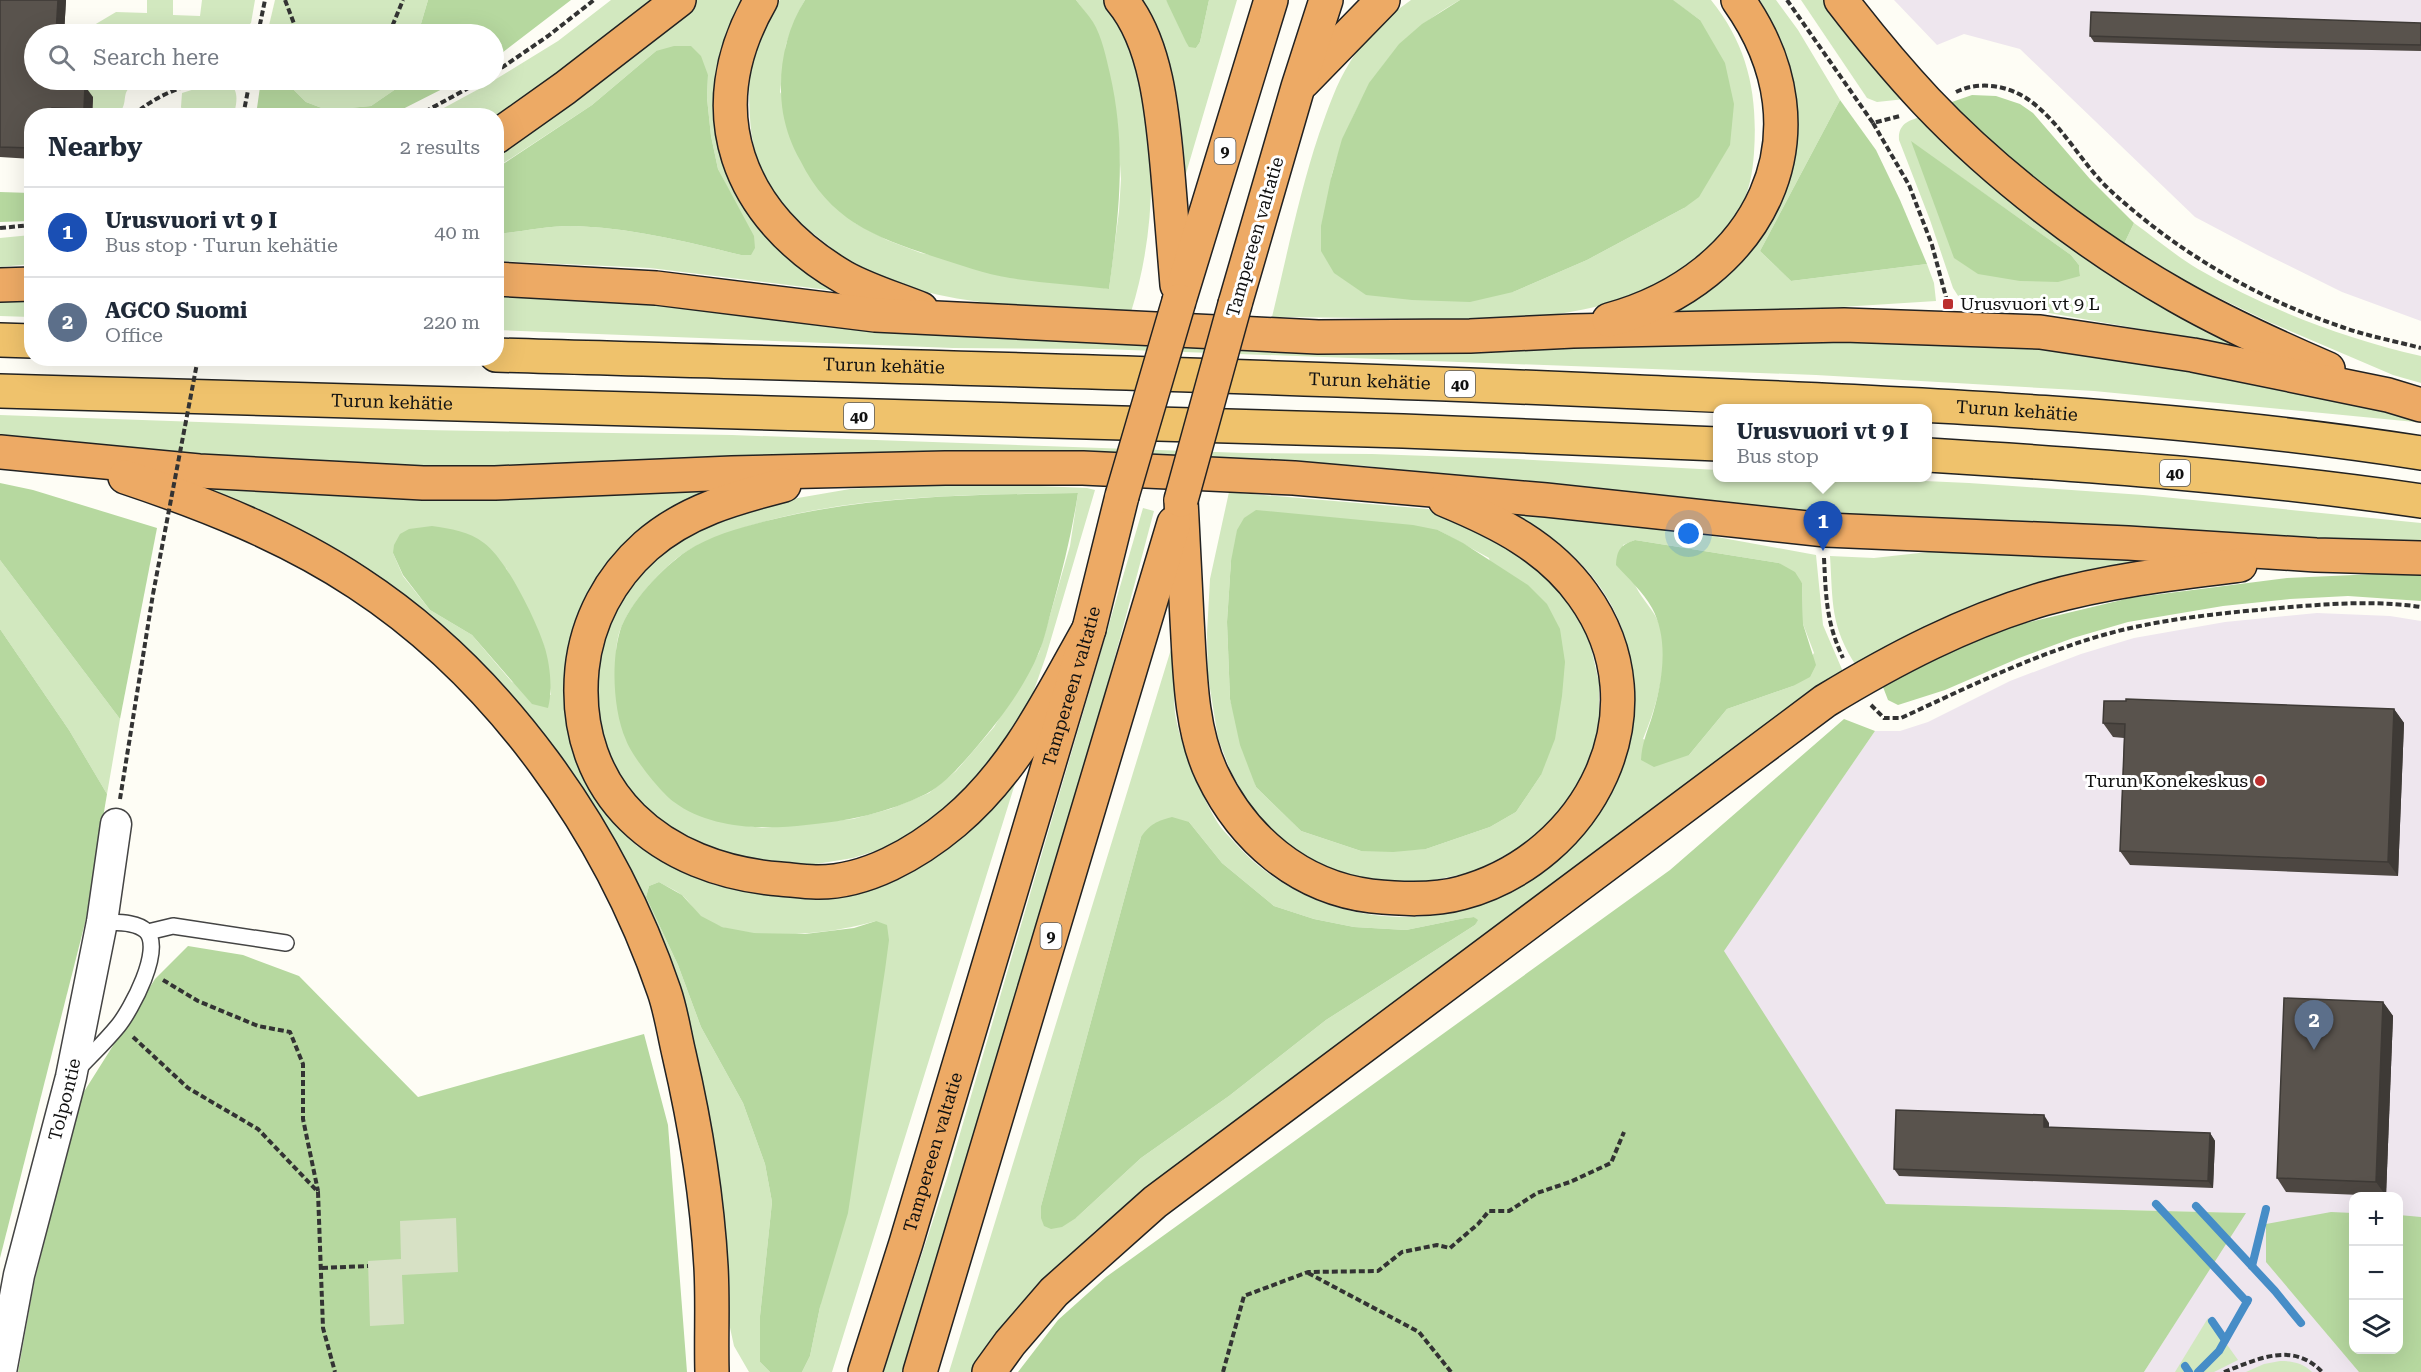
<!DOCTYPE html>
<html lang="en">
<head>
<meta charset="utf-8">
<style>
	:root { --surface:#fff; --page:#f6f6f7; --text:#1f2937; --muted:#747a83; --line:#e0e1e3; --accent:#bb2f2e }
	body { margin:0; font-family:"Roboto Serif",serif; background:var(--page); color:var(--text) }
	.controls { position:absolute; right:18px; bottom:18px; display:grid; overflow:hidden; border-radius:12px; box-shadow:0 6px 24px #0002 }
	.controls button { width:54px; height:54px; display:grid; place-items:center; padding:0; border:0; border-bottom:2px solid var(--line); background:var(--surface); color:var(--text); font:30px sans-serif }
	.you { position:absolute; left:1689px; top:534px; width:21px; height:21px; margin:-15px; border:4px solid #fff; border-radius:50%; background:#1a73e8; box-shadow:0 0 0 9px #1a73e833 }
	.badge { display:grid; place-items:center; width:39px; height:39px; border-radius:50%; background:var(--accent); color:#fff; font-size:20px; font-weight:700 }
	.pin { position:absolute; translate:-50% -50px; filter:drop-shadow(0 2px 3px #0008) }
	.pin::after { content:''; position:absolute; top:32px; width:21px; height:18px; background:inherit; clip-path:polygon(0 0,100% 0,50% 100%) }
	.popup { position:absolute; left:1713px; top:404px; width:219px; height:78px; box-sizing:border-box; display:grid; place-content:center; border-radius:12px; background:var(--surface); filter:drop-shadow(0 2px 4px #0005); font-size:20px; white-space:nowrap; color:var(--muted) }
	.popup b { font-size:22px; color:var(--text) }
	.popup::after { content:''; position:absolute; left:50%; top:100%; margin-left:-12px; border:12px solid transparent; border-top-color:var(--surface) }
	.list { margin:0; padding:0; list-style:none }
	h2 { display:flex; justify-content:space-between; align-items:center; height:78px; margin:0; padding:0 24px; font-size:26px }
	h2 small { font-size:20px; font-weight:400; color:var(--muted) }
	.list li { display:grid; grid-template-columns:39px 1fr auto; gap:18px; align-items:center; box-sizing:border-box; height:90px; padding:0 24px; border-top:2px solid var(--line) }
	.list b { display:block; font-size:22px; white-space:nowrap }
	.list p { margin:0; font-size:20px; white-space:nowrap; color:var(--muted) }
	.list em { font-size:20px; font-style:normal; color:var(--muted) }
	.icon { flex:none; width:33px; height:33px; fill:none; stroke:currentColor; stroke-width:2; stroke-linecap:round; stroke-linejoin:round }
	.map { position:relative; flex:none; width:2421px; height:1372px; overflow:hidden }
	.search { position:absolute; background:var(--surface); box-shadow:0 6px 24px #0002; left:24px; top:24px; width:480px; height:66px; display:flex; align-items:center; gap:15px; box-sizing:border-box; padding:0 21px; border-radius:33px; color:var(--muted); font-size:22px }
	.panel { position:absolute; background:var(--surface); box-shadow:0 6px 24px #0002; left:24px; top:108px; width:480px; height:258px; border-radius:24px }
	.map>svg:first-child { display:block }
</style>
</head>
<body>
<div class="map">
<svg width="2421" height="1372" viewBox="0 0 2421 1372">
	<rect width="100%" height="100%" fill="#fefdf5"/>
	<g fill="#eee6ee" fill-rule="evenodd">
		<path d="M1894 0H2421V321L2342 292 2267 255 2195 217 2020 49 1964 34 1937 45Z"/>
		<path d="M2317 613 2390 616 2421 621V1372H2144L2245 1213 1886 1204 1723 951 1875 731H1900L1928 722 2010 681 2081 654 2134 638 2225 622ZM2354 1196H2398V1350H2354Z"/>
	</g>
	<g fill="#d2e8bf" fill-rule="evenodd">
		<path d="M147 0H173V15L200 16 202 0H255L251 23 238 34H79L116 12 147 13Z"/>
		<path d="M275 0H428L418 34H267Z"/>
		<path d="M611 0H657L571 65 497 116H429L488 84 558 41Z"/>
		<path d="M697 0H742L720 55 716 80 717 124 844 292 650 268 497 261V234C520 232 546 226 569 226 628 227 684 241 741 255H751L733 199 718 169 711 136 707 98 708 75 656 51 592 105 496 168 497 147 585 84Z"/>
		<path d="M780 0H805L799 11 786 44 780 92 855 223 887 240 921 253 1109 289 1119 211 1121 179 1117 119 1093 23 1076 0H1105C1115 18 1129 37 1136 57 1140 68 1141 81 1143 93 1157 165 1153 242 1131 312 1039 307 944 309 859 268 844 260 832 248 819 238 781 210 757 177 751 130 748 98 747 61 761 31 766 20 773 10 780 0Z"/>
		<path d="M1140 0H1166L1196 48 1200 42 1209 0H1237L1182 187C1182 145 1182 99 1167 59 1160 39 1149 19 1140 0Z"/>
		<path d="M1411 0H1460C1386 41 1354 100 1331 178L1513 292 1587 260 1684 208 1700 20 1672 0H1711C1748 46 1758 94 1754 153 1751 195 1741 214 1711 244 1634 322 1523 320 1422 319 1372 318 1322 317 1272 317 1287 255 1299 194 1319 134 1328 109 1336 84 1350 62 1365 37 1387 17 1411 0Z"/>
		<path d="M1760 0H1776L1798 30 1840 100 1760 251 1791 281 1927 264 1934 283 1936 301 1655 319C1691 304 1733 282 1752 246 1762 227 1768 206 1776 186 1783 167 1794 146 1796 126 1800 93 1777 28 1760 0Z"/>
		<path d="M1801 0H1833L1905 99 1877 102 1867 98Z"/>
		<path d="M62 80H144C114 90 133 101 117 115L60 116Z"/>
		<path d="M287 80H405L403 84 371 106 327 110 306 102 291 87Z"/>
		<path d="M230 84C240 92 236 105 234 115H184L181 107 182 93 198 88Z"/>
		<path d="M1920 117 2248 348 2026 309 1962 302 1953 288 1930 220 1899 140C1898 125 1907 121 1920 117ZM1911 142 2071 255 2079 265 2080 276Z"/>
		<path d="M2134 223C2155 238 2176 256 2198 269 2267 309 2343 338 2421 356V383L2393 375 2269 322 2188 283 2124 244Z"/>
		<path d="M31 235V264L0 267V238Z"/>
		<path d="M497 291 1102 342 1342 355 1814 337 1953 341 2096 353 2356 401 2413 419 2415 422 2094 391 1816 375 1102 349 953 348 497 330Z"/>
		<path d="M31 298V317L0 316V299Z"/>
		<path d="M0 415 424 430 732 435 1244 453 1372 454 1517 459 1718 470V478H1858L1969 483 2143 495 2421 523V543L1816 515 1515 485 1367 466 1244 460 425 470 154 452 0 436Z"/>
		<path d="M947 482 1087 488 1095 490 1046 656 1033 693 1015 731 998 758 932 821 897 842 875 851 853 858 804 866 721 858 659 825 609 764 593 691 602 640 631 584 648 565 673 544 697 529 732 515 792 499 850 489ZM1078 493 1070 546 1039 653 994 727 956 771 929 793 890 809 853 819 762 828 729 823 616 650C617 643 618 634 621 628 631 602 666 563 689 550 715 535 743 528 770 520 872 494 975 495 1078 493Z"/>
		<path d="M193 485 725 486 688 498 649 521 624 546 579 616 570 640 565 683V707L570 730 605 810 625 835 637 846 714 885 756 893 800 894 839 891 1018 774 832 1372H802L810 1356 820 1307 876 921C833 934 740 945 701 917 694 911 690 902 683 896 676 890 667 887 659 882L649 886 646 897 678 965 701 1027 743 1103 765 1164 772 1202 760 1316V1362L770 1372H749L734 1346 722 1291 682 1031 507 697ZM393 553 506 568 544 646 551 695 512 682 472 635 430 610 403 576Z"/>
		<path d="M1229 492 1428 509 1466 521 1527 557 1575 605 1588 635 1599 682V732L1580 782 1567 806 1522 846 1474 872 1409 885H1378L1319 868 1272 835 1250 806 1230 770 1218 738 1208 676 1207 633 1210 579ZM1438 530 1489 558 1541 775 1516 812 1490 827 1426 849 1361 851 1301 831 1256 787 1230 699 1227 622 1231 561Z"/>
		<path d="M1502 507 1624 520 1816 555 1823 625 1844 674 1095 1231 1046 1278 976 1372H949L1172 646 1174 647C1174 669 1173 691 1175 713 1179 742 1201 795 1216 820 1221 829 1229 836 1235 843 1297 913 1401 935 1488 902 1508 895 1526 880 1543 868 1606 822 1636 761 1633 683 1629 599 1573 543 1502 507ZM1635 540 1779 563 1802 583 1803 624 1814 653 1793 686 1727 709 1689 755 1643 739C1656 708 1668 667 1662 634 1658 612 1643 602 1635 585 1629 573 1627 558 1623 545ZM1189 822 1222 863 1274 906 1314 919 1354 927 1406 930 1465 918 1474 917 1477 920 1475 925 1326 1020 1229 1096 1141 1158 1076 1218H1041V1206L1141 837Z"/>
		<path d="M1143 508 1154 511C1078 800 995 1088 902 1372H883L947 1178Z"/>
		<path d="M1928 552 1986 553 2176 563 1857 667C1830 626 1833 603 1830 556L1874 558Z"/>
		<path d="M0 560 120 719 107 794 69 730 0 629Z"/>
		<path d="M2208 1318 2238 1360 2214 1372H2175Z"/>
		<path d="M2280 1361C2293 1361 2303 1363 2312 1372H2246L2264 1364Z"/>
	</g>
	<g fill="#b6d89f">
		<path d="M428 0H571L494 59V34H418Z"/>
		<path d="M805 0H1076C1081 7 1088 14 1093 22 1102 37 1106 57 1110 74 1127 148 1119 215 1109 289 1076 285 1043 283 1010 278 985 274 960 265 935 257 875 237 830 221 800 160 792 146 786 130 783 113 777 75 784 33 805 0Z"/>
		<path d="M1166 0H1209L1200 42 1196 48 1189 47 1186 42Z"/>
		<path d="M1460 0H1673L1700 20 1725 63 1734 104 1730 145 1699 197 1684 208 1587 260 1513 292 1470 302 1412 300 1366 295 1334 273 1321 251V226L1331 178 1342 139 1369 83 1399 44 1422 24Z"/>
		<path d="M674 46H691L701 56 708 75 707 98 711 136 718 169 754 236 755 248 751 255H741C684 241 628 227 569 226 546 226 520 232 497 234V168L592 105 656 51Z"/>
		<path d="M261 80H287L291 87 306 102 327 110 371 106 403 84 405 80H460L391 115H256Z"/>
		<path d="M1972 95 1996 96 2020 104 2033 113 2090 179 2134 223 2124 244 2061 200 2009 158 1949 103Z"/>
		<path d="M1840 100 1876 150 1900 200 1927 264 1791 281 1760 251Z"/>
		<path d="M1911 141 2071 255 2079 265 2080 276 2058 282 2020 281 1978 274 1954 258Z"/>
		<path d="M0 192 31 193V221L0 222Z"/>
		<path d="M0 483 33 490 157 528 120 719 0 560Z"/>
		<path d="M1078 493C1072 532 1063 569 1052 608 1048 622 1045 638 1039 652 1025 687 999 721 974 750 960 766 945 784 926 794 888 813 848 821 806 825 764 830 710 829 674 802 661 793 631 755 626 740 613 711 611 661 620 631 628 604 664 566 687 551 710 536 739 528 766 521 869 495 973 495 1078 493Z"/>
		<path d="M1256 510 1413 525 1438 530 1463 543 1528 585 1547 604 1560 629 1565 662 1562 696 1555 739 1541 775 1516 812 1490 827 1426 849 1393 852 1361 851 1301 831 1256 787 1240 745 1230 699 1227 622 1231 561 1237 530 1244 518Z"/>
		<path d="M432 526C451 529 469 531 484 543 506 559 535 618 544 645 550 663 553 690 548 708L532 704 472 635 430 610 403 575 393 553 394 545 400 534 409 529Z"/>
		<path d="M1635 540 1779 563 1795 572 1802 583 1803 624 1816 665 1810 677 1793 686 1727 709 1689 755 1654 767 1641 760C1642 744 1646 735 1651 720 1662 685 1670 641 1652 608 1643 592 1628 578 1616 565 1617 549 1621 545 1635 540Z"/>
		<path d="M2421 572V601L2348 596 2290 599 2223 606 2128 622 2073 638 2019 658 1945 690 1898 705 1888 700 1883 687 1936 655 2009 627 2130 598 2287 578Z"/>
		<path d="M0 629 69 730 107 794 86 919 0 1258Z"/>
		<path d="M1844 719 1875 731 1724 951 1886 1204 2246 1213 2144 1372H1018L1058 1320 1106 1277 1670 870Z"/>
		<path d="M1172 817 1189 822 1222 863 1274 906 1314 919 1354 927 1406 930 1465 918 1474 917 1478 920 1475 925 1326 1020 1229 1096 1141 1158 1076 1218 1062 1227 1051 1229 1044 1226 1041 1218V1206L1141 837C1150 824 1157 821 1172 817Z"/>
		<path d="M659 882 682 895 701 916 722 927 754 933 805 934 854 928 876 921 887 925 889 940 885 970 848 1213 820 1307 810 1356 802 1372H770L760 1362V1316L772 1202 765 1164 743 1103 701 1027 678 965 646 897 649 886Z"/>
		<path d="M188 946 243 955 299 976 418 1097 644 1034 668 1125 687 1372H18L34 1283 80 1098 155 979Z"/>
		<path d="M2331 1212 2353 1213 2354 1350H2398L2399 1215 2421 1217V1372H2359L2266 1262V1224Z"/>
	</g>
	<path fill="#d7e1c5" d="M456 1218 458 1272 402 1275 404 1324 370 1326 368 1261 401 1259 400 1221Z"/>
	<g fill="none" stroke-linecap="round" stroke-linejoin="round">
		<g stroke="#468dc7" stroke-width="8">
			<path d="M2156 1204 2247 1302"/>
			<path d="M2196 1206 2275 1291 2301 1323"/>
			<path d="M2252 1266 2266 1209"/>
			<path d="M2212 1321 2225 1340"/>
			<path d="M2185 1366 2189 1372"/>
			<path d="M2198 1372 2219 1351 2248 1300"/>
		</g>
		<defs>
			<g id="service">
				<path d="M148 932 173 926 286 943"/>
				<path d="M77 1070C90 1056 105 1042 118 1026 131 1010 164 949 146 931 136 921 115 923 102 922"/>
			</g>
			<g id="minor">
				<path id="s1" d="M1 1372 19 1275 71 1077 102 922 116 824"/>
			</g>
			<g id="trunk">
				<path d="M0 340 32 341"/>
				<path id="s2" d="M496 355C877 366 1258 375 1639 392 1900 403 2163 413 2421 453"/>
				<path id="s3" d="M0 391 1403 431 1718 444"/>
				<path d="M1928 455C2093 465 2258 477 2421 501"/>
			</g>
			<g id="motorway">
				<path d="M761 0C697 111 737 216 845 278 869 291 896 299 921 309"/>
				<path d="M1121 0C1158 44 1163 120 1168 175 1171 212 1174 248 1177 285"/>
				<path d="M1841 0C1868 35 1896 69 1926 101 1996 175 2089 246 2177 296 2226 324 2277 347 2328 369"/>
				<path d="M1303 82 1383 0"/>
				<path d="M496 137 565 88 679 0"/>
				<path d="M496 279 656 288 875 315 1318 337 1470 336 1573 331 1844 325 2040 332 2193 355 2388 395 2421 405"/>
				<path d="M0 285 32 284"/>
				<path d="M1179 301 1271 0"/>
				<path d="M1235 304 1298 87 1326 0"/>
				<path d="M1609 320C1759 279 1834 135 1738 0"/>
				<path d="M0 452 199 471 423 483H495L732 473 945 468H1083L1294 478 1546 500 1826 530 2128 543 2316 555 2421 558"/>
				<path d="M125 477C206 504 287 536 358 583 500 676 610 832 664 991 671 1011 674 1033 679 1054 695 1123 707 1196 711 1267 713 1302 711 1337 712 1372"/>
				<path d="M784 485C734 498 686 511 646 546 610 578 587 621 582 669 570 794 662 870 780 879 792 880 804 882 816 882 866 883 917 853 954 822 1016 770 1050 698 1089 629"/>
				<path d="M1181 500C1183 539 1185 579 1187 619 1190 669 1190 728 1212 774 1243 839 1299 887 1371 896 1400 899 1433 901 1461 893 1590 858 1666 710 1583 595 1549 547 1498 522 1445 500"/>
				<path id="s4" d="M865 1372 906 1243 1089 629 1122 496"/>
				<path d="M920 1372 1174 523"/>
				<path d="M989 1372 1010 1343 1054 1292 1155 1202 1825 701C1894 659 1965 622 2043 599 2106 581 2174 573 2240 565"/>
			</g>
		</defs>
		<use href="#service" stroke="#444" stroke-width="18"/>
		<use href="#minor" stroke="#444" stroke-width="33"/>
		<use href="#trunk" stroke="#222" stroke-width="36"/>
		<use href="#motorway" stroke="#222" stroke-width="36"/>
		<g stroke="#333" stroke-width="4" stroke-dasharray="6 3" stroke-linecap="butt">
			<path d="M285 0 298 34"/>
			<path d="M1787 0 1873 123 1900 116"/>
			<path d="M258 34 265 0"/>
			<path d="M389 34 403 0"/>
			<path d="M494 73 548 36 594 0"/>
			<path d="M1956 92C1978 81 2006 85 2026 98 2061 121 2081 164 2112 192 2179 253 2256 298 2342 327 2367 336 2395 341 2421 348"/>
			<path d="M133 116C154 96 183 85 211 80"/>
			<path d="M243 116 250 80"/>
			<path d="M417 116 483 80"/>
			<path d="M1873 123 1909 185 1932 245 1947 301"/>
			<path d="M0 228 32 225"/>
			<path d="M1824 558C1826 597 1826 622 1843 658"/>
			<path d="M1871 705 1884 718H1901C1977 683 2053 645 2135 627 2182 617 2232 612 2280 608 2326 604 2374 600 2421 607"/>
			<path d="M120 799 153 594"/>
			<path d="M163 980 198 1001 258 1026 290 1032 303 1064V1119L318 1191"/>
			<path d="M133 1037 188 1088 258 1129 318 1192 323 1328 335 1372"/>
			<path d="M322 1268 368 1266"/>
			<path d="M1308 1273 1419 1332 1451 1372"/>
			<path d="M1223 1372 1244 1296 1308 1272 1378 1271 1402 1252 1437 1245 1450 1248 1478 1224 1489 1211H1509L1537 1193 1570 1182 1611 1163 1624 1132"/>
			<path d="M2224 1372C2258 1359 2293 1341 2322 1372"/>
		</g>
		<use href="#service" stroke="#fff" stroke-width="15"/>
		<use href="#minor" stroke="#fff" stroke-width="30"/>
		<use href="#trunk" stroke="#efc26c" stroke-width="33"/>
		<use href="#motorway" stroke="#edaa65" stroke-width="33"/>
		<defs>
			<g id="motorway-bridge">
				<path d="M1122 496 1179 301"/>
				<path d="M1181 500 1235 304"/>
			</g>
		</defs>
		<use href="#motorway-bridge" stroke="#222" stroke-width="36" stroke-linecap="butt"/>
		<path stroke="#333" stroke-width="4" stroke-dasharray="6 3" stroke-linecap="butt" d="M153 594 198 358"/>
		<use href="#motorway-bridge" stroke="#edaa65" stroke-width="33"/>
	</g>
	<g fill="#4d4742">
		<path d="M0 0H66L64 34H34L61 85 93 97 92 116H32V159L0 157Z"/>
		<path d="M2421 23V51L2276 48 2094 42 2090 36Z"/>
		<path d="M2394 709 2404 723 2398 876 2130 865 2120 851 2124 738 2113 737 2103 723Z"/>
		<path d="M2383 1002 2393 1016 2386 1196 2286 1192 2277 1178Z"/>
		<path d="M2049 1123V1127L2210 1133 2215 1141 2213 1188 1899 1176 1894 1169Z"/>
	</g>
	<g fill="#3e3a36">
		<path d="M58 0H66L64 34H56Z"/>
		<path d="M54 80H62L61 95 53 84Z"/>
		<path d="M85 86 93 97 92 116H89L84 109Z"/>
		<path d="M52 108 58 116H52Z"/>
		<path d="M2394 709 2404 723 2398 876 2388 862Z"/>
		<path d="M2383 1002 2393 1016 2386 1196 2376 1182Z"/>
		<path d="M2044 1115 2049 1123V1134L2044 1127Z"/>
		<path d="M2210 1133 2215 1141 2213 1188 2208 1181Z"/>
	</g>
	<g fill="#59534d" stroke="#3e3a36" stroke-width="1.5">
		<path d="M0 0H58L56 34H34V80H54L53 84 85 86 84 109 52 108V116H32V148L0 147Z"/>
		<path d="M2091 12 2421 23V45L2271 42 2090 36Z"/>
		<path d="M2126 699 2394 709 2388 862 2120 851 2125 724 2103 723 2104 701H2126Z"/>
		<path d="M2284 998 2383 1002 2376 1182 2277 1178Z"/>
		<path d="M1896 1110 2044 1115V1127L2210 1133 2208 1181 1894 1169Z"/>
	</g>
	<g fill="#bb2f2e" stroke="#fff" stroke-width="2">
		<rect x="1942" y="298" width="12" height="12" rx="3"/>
		<circle cx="2260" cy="781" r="6"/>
	</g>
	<g text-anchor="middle" stroke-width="6" stroke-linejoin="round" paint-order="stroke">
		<g fill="#fff" stroke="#585858" stroke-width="1.5">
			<rect x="1214.5" y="138" width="21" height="26" rx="4.5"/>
			<rect x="1445" y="371" width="30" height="26" rx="4.5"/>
			<rect x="844" y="403" width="30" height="26" rx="4.5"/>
			<rect x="2160" y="460" width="30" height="26" rx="4.5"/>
			<rect x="1040.5" y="923" width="21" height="26" rx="4.5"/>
		</g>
		<g font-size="16" font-weight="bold" fill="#111">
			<text x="1225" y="157">9</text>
			<text x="1460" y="390">40</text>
			<text x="859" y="422">40</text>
			<text x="2175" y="479">40</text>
			<text x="1051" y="942">9</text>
		</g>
		<g font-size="18" fill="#111" stroke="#fff">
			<text transform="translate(1255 237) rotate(-74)" y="6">Tampereen valtatie</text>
			<text dy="6" stroke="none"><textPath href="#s2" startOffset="388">Turun kehätie</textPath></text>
			<text dy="6" stroke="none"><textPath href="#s2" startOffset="874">Turun kehätie</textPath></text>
			<text dy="6" stroke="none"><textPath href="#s3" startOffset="392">Turun kehätie</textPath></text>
			<text dy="6" stroke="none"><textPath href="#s2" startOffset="1522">Turun kehätie</textPath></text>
			<text dy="6" stroke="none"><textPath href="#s4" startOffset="716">Tampereen valtatie</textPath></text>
			<text dy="6" stroke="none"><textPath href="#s1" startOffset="280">Tolpontie</textPath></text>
			<text dy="6" stroke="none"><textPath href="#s4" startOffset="230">Tampereen valtatie</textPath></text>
		</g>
		<g font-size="18" fill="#111" stroke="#fff" text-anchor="start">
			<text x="1960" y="310">Urusvuori vt 9 L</text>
			<text x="2248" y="787" text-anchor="end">Turun Konekeskus</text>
		</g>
	</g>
</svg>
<div class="controls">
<button>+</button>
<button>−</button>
<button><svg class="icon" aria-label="layers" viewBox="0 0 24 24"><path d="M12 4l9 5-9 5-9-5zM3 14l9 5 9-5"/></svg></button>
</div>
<div class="you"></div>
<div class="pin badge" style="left:1823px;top:551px;background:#1a4fb4">1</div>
<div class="popup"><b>Urusvuori vt 9 I</b>Bus stop</div>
<div class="pin badge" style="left:2314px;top:1050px;background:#5c6f8a">2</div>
<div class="search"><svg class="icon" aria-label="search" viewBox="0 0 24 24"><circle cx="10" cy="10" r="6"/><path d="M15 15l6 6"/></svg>Search here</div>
<section class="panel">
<h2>Nearby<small>2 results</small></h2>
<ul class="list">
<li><span class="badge" style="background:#1a4fb4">1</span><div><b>Urusvuori vt 9 I</b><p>Bus stop · Turun kehätie</p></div><em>40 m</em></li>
<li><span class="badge" style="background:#5c6f8a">2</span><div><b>AGCO Suomi</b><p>Office</p></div><em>220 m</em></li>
</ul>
</section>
</div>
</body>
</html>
